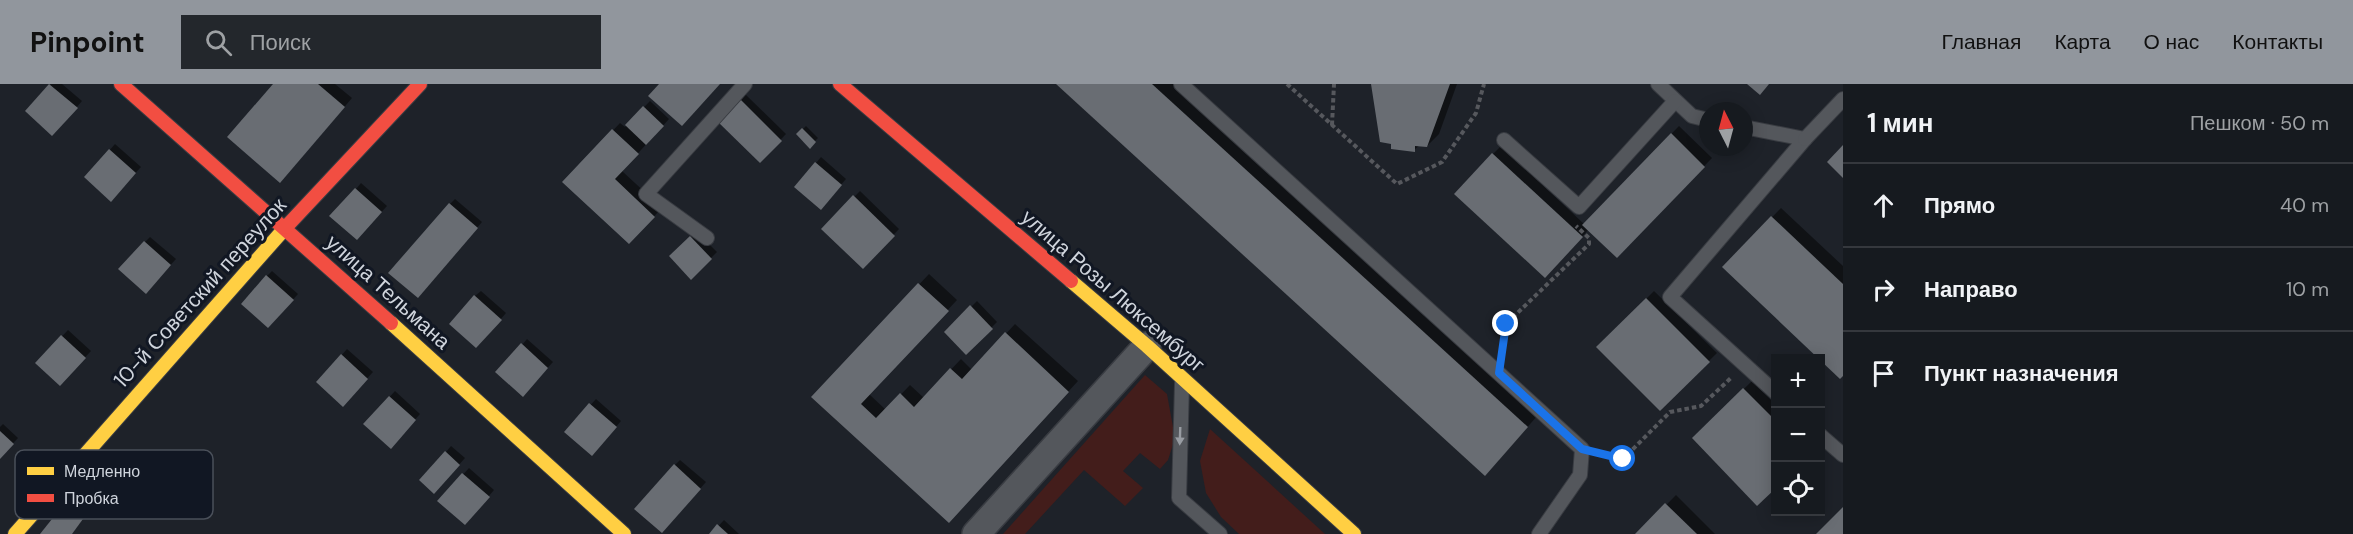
<!DOCTYPE html>
<html lang="ru">
<head>
<meta charset="utf-8">
<style>
	:root { --surface:#161a1f; --page:#23272c; --text:#f1f3f6; --muted:#9ea1a4; --line:#35383d; --accent:#91969d }
	body { margin:0; font-family:"DM Sans",sans-serif; background:var(--page); color:var(--text) }
	.controls { position:absolute; right:18px; bottom:18px; display:grid; overflow:hidden; border-radius:0px; box-shadow:0 3px 15px #0003 }
	.controls button { width:54px; height:54px; display:grid; place-items:center; padding:0; border:0; border-bottom:2px solid var(--line); background:var(--surface); color:var(--text); font:30px sans-serif }
	.compass { position:absolute; left:1699px; top:18px; width:54px; height:54px; border-radius:50%; background:var(--surface); box-shadow:0 3px 15px #0003; rotate:354deg }
	.stop { position:absolute; width:18px; height:18px; margin:-14px; border:4px solid #1a73e8; border-radius:50%; background:#fff }
	.stop.end { background:#1a73e8; border-color:#fff; box-shadow:0 2px 6px #0008 }
	.list { margin:0; padding:0; list-style:none }
	h2 { display:flex; justify-content:space-between; align-items:center; height:78px; margin:0; padding:0 24px; font-size:26px }
	h2 small { font-size:20px; font-weight:400; color:var(--muted) }
	.list li { display:grid; grid-template-columns:39px 1fr auto; gap:18px; align-items:center; box-sizing:border-box; height:84px; padding:0 24px; border-top:2px solid var(--line) }
	.list b { display:block; font-size:22px; white-space:nowrap }
	.list em { font-size:20px; font-style:normal; color:var(--muted) }
	.icon { flex:none; width:33px; height:33px; fill:none; stroke:currentColor; stroke-width:2; stroke-linecap:round; stroke-linejoin:round }
	.map { position:relative; flex:none; width:1843px; height:450px; overflow:hidden }
	header { display:flex; align-items:center; gap:36px; box-sizing:border-box; height:84px; padding:0 30px; background:var(--accent); color:#111 }
	header strong { font-size:28px }
	nav { display:flex; gap:33px; margin-inline-start:auto; font-size:21px }
	.search { width:420px; height:54px; background:var(--page); display:flex; align-items:center; gap:15px; box-sizing:border-box; padding:0 21px; border-radius:0px; color:var(--muted); font-size:22px }
	main { display:flex }
	aside { flex:1; background:var(--surface) }
	.map>svg:first-child { display:block }
</style>
</head>
<body>
<header>
<strong>Pinpoint</strong>
<div class="search"><svg class="icon" aria-label="search" viewBox="0 0 24 24"><circle cx="10" cy="10" r="6"/><path d="M15 15l6 6"/></svg>Поиск</div>
<nav><a>Главная</a><a>Карта</a><a>О нас</a><a>Контакты</a></nav>
</header>
<main>
<div class="map">
<svg width="1843" height="450" viewBox="0 0 1843 450">
	<rect width="100%" height="100%" fill="#1e2229"/>
	<g fill="#431d1b">
		<path d="M1145 291 1167 310 1175 354 1168 376 1160 385 1140 369 1123 387 1143 404 1125 422 1084 386 1025 450H1003Z"/>
		<path d="M1210 345 1325 450H1239L1221 433 1206 409 1200 377Z"/>
	</g>
	<g fill="#0007">
		<path d="M51 0H62L82 17 58 45 27 27Z"/>
		<path d="M275 0H335L352 14 288 89Z"/>
		<path d="M1058 0H1175L1538 331 1496 379Z"/>
		<path d="M1372 0H1457L1439 50 1427 62 1420 61 1414 66Z"/>
		<path d="M745 10 786 50 760 77 719 37Z"/>
		<path d="M650 17 669 35 622 87 662 124 637 150 565 98 620 39 625 43Z"/>
		<path d="M806 42 818 54 810 62 798 50Z"/>
		<path d="M1679 42 1712 74 1617 172 1589 145 1553 184 1493 70 1501 62 1584 140Z"/>
		<path d="M115 60 141 83 116 110 86 93Z"/>
		<path d="M821 73 846 95 826 118 816 79Z"/>
		<path d="M361 99 387 122 362 149 356 105Z"/>
		<path d="M860 107 899 145 863 183 823 145Z"/>
		<path d="M455 115 482 138 423 207 450 120Z"/>
		<path d="M1781 124 1843 182V290L1724 183Z"/>
		<path d="M696 147 717 168 691 194 671 172Z"/>
		<path d="M150 153 176 175 151 202 145 158Z"/>
		<path d="M272 187 298 210 274 237 267 192Z"/>
		<path d="M929 190 957 216 869 310 886 326 910 301 924 314 961 275 972 286 1015 240 1078 297 958 428 813 313Z"/>
		<path d="M481 207 506 229 482 257 475 212Z"/>
		<path d="M1654 207 1717 269 1660 325 1598 263Z"/>
		<path d="M977 217 997 238 966 269 946 248Z"/>
		<path d="M68 246 91 267 60 300 37 279Z"/>
		<path d="M527 255 553 278 528 305 522 261Z"/>
		<path d="M347 265 373 288 348 315 318 298Z"/>
		<path d="M1752 297 1776 321V402L1694 354Z"/>
		<path d="M395 307 420 330 396 357 365 340Z"/>
		<path d="M596 315 621 337 597 365 566 348Z"/>
		<path d="M3 340 18 354 0 373V343Z"/>
		<path d="M451 362 465 374 440 402 446 368Z"/>
		<path d="M680 376 706 398 667 442 675 381Z"/>
		<path d="M469 384 494 406 470 434 439 417Z"/>
		<path d="M1676 411 1715 450H1638Z"/>
		<path d="M71 416 88 429 71 450H42Z"/>
		<path d="M724 436 739 450H711Z"/>
	</g>
	<g fill="#696d73">
		<path d="M49 0 78 24 52 52 25 27Z"/>
		<path d="M273 0H318L345 23 280 99 227 53Z"/>
		<path d="M659 0H720L682 42 648 12Z"/>
		<path d="M1056 0H1152L1528 343 1485 392Z"/>
		<path d="M1371 0H1450L1427 63 1415 62V68L1391 65V60L1380 58Z"/>
		<path d="M1747 0H1769L1760 11Z"/>
		<path d="M739 14 782 57 760 79 717 37Z"/>
		<path d="M643 22 664 42 646 61 625 41Z"/>
		<path d="M802 44 816 58 810 65 796 50Z"/>
		<path d="M612 45 639 70 615 95 655 133 629 160 562 98Z"/>
		<path d="M1671 49 1705 83 1617 174 1582 141Z"/>
		<path d="M1843 61V94L1827 78Z"/>
		<path d="M109 65 136 89 111 118 84 93Z"/>
		<path d="M1492 69 1583 153 1545 194 1454 110Z"/>
		<path d="M815 78 842 101 821 126 794 103Z"/>
		<path d="M355 104 382 128 357 156 329 132Z"/>
		<path d="M853 111 895 152 863 185 821 145Z"/>
		<path d="M449 119 478 144 418 214 388 189Z"/>
		<path d="M1771 132 1843 200V292L1840 295 1722 183Z"/>
		<path d="M690 152 712 175 691 196 669 172Z"/>
		<path d="M144 157 171 181 146 210 118 185Z"/>
		<path d="M266 191 294 216 268 244 241 220Z"/>
		<path d="M918 199 949 227 861 320 876 334 900 309 914 323 950 284 962 295 1005 248 1069 308 949 439 811 313Z"/>
		<path d="M474 211 502 236 476 264 449 240Z"/>
		<path d="M1646 214 1710 278 1660 327 1596 263Z"/>
		<path d="M970 221 993 245 966 271 944 248Z"/>
		<path d="M61 251 86 274 60 302 35 279Z"/>
		<path d="M521 259 548 284 523 313 495 288Z"/>
		<path d="M341 270 368 295 343 323 316 298Z"/>
		<path d="M1743 304 1776 337V404L1757 422 1692 354Z"/>
		<path d="M389 312 416 336 391 365 363 340Z"/>
		<path d="M589 319 617 343 592 372 564 348Z"/>
		<path d="M0 347 14 360 0 375Z"/>
		<path d="M445 367 460 381 434 410 419 396Z"/>
		<path d="M674 380 701 405 662 449 634 425Z"/>
		<path d="M462 389 490 413 465 441 437 417Z"/>
		<path d="M1665 419 1697 450H1635Z"/>
		<path d="M64 420 83 435 72 450H40Z"/>
		<path d="M1843 423V450H1816Z"/>
		<path d="M717 440 728 450H709Z"/>
	</g>
	<g fill="none" stroke-linecap="round" stroke-linejoin="round">
		<defs>
			<g id="lane">
				<path d="M1181 0 1582 365 1580 391 1539 450"/>
				<path d="M1658 0 1692 32 1708 36"/>
				<path d="M1744 43 1805 55 1670 213 1776 309"/>
				<path d="M1805 55 1843 15"/>
				<path d="M1504 56 1579 123 1675 17"/>
				<path d="M707 154 646 110 745 0"/>
				<path d="M1182 299 1179 414 1220 450"/>
				<path d="M1820 351 1843 371"/>
			</g>
			<path id="street" d="M976 450 1147 262"/>
			<g id="slow">
				<path d="M1071 197 1147 262 1354 450"/>
				<path d="M391 239 624 450"/>
				<path d="M15 450 286 143"/>
			</g>
			<g id="jam">
				<path d="M121 0 391 239"/>
				<path d="M840 0 1071 197"/>
				<path d="M286 143 420 0"/>
			</g>
		</defs>
		<use href="#lane" stroke="#393c42" stroke-width="16"/>
		<use href="#street" stroke="#393c42" stroke-width="30"/>
		<use href="#slow" stroke="#393c42" stroke-width="16"/>
		<use href="#jam" stroke="#393c42" stroke-width="16"/>
		<g stroke="#56585d" stroke-width="4" stroke-dasharray="4.5 3" stroke-linecap="butt">
			<path d="M1287 0 1397 100 1442 78 1476 29 1484 0"/>
			<path d="M1332 41 1334 0"/>
			<path d="M1502 268 1506 240 1589 160V154L1576 142"/>
			<path d="M1600 369 1623 375 1670 328 1701 322 1732 293"/>
		</g>
		<use href="#lane" stroke="#54575c" stroke-width="14"/>
		<use href="#street" stroke="#54575c" stroke-width="27"/>
		<use href="#slow" stroke="#ffcf43" stroke-width="14"/>
		<use href="#jam" stroke="#f24e42" stroke-width="14"/>
	</g>
	<defs><path id="oneway-solid" d="M-6-.8H1V-3.2L6.5 0L1 3.2V.8H-6Z" transform="scale(1.5)"/></defs>
	<use fill="#989ca2" href="#oneway-solid" transform="translate(1180 352) rotate(92)"/>
	<g fill="none" stroke-linecap="round" stroke-linejoin="round">
		<path stroke="#1a73e8" stroke-width="8" d="M1506 240 1499 289 1582 365 1623 375"/>
	</g>
	<g text-anchor="middle" stroke-width="6" stroke-linejoin="round" paint-order="stroke">
		<g font-size="21" fill="#cfd4dc" stroke="#111723">
			<text transform="translate(1113 207) rotate(41)" y="7">улица Розы Люксембург</text>
			<text transform="translate(388 208) rotate(42)" y="7">улица Тельмана</text>
			<text transform="translate(200 209) rotate(-48)" y="7">10-й Советский переулок</text>
		</g>
	</g>
	<rect x="15" y="366" width="198" height="69" rx="9" fill="#111723" stroke="#4a505a" stroke-width="1.5"/>
	<rect x="27" y="383" width="27" height="8" fill="#ffcf43"/>
	<rect x="27" y="410" width="27" height="8" fill="#f24e42"/>
	<g font-size="16" fill="#cfd4dc">
		<text x="64" y="393">Медленно</text>
		<text x="64" y="420">Пробка</text>
	</g>
</svg>
<div class="controls">
<button>+</button>
<button>−</button>
<button><svg class="icon" aria-label="locate" viewBox="0 0 24 24"><circle cx="12" cy="12" r="6"/><path d="M12 2v4M12 18v4M2 12h4M18 12h4"/></svg></button>
</div>
<svg class="compass" viewBox="-18 -18 36 36"><path d="M0-13l5 13h-10z" fill="#e53935"/><path d="M0 13l5-13h-10z" fill="#9ea1a4"/></svg>
<div class="stop" style="left:1623px;top:375px"></div>
<div class="stop end" style="left:1506px;top:240px"></div>
</div>
<aside>
<h2>1 мин<small>Пешком · 50 m</small></h2>
<ul class="list">
<li><svg class="icon" aria-label="ahead" viewBox="0 0 24 24"><path d="M12 20V5M6 11l6-6 6 6"/></svg><div><b>Прямо</b></div><em>40 m</em></li>
<li><svg class="icon" aria-label="right" viewBox="0 0 24 24"><path d="M7 20v-9h11M14 6l5 5-5 5"/></svg><div><b>Направо</b></div><em>10 m</em></li>
<li><svg class="icon" aria-label="arrive" viewBox="0 0 24 24"><path d="M6 21V4h12l-3 4 3 4H6"/></svg><div><b>Пункт назначения</b></div></li>
</ul>
</aside>
</main>
</body>
</html>
